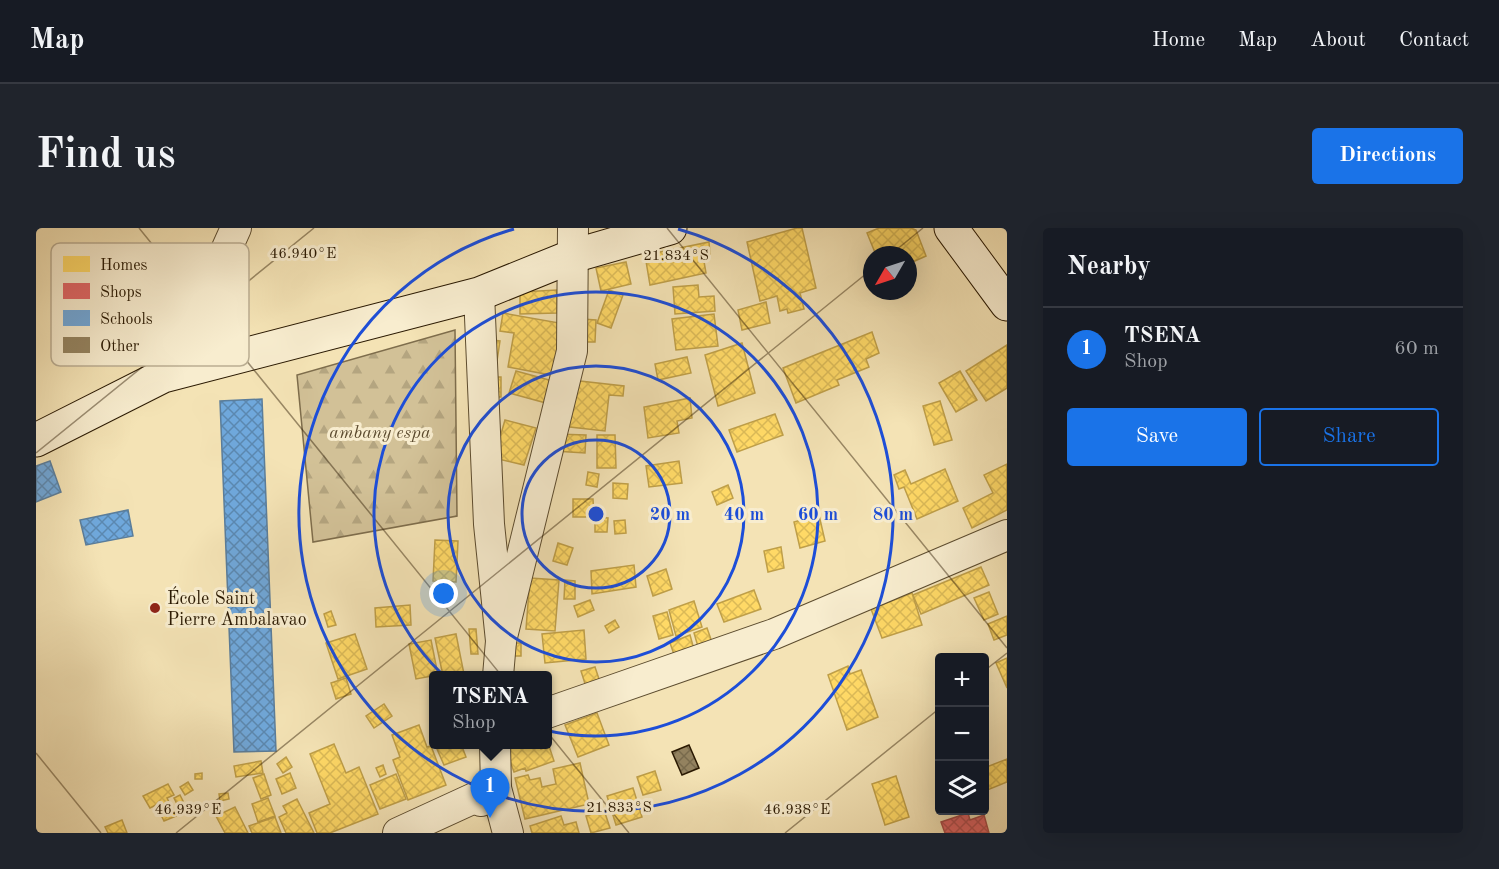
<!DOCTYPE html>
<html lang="en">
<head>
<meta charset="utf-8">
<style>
	:root { --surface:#171b24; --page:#20242c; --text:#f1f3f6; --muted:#9ea1a6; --line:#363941; --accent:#1a73e8 }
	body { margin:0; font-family:"Old Standard TT",serif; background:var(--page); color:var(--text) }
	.controls { position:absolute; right:18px; bottom:18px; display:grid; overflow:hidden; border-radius:6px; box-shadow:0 6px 24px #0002 }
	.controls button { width:54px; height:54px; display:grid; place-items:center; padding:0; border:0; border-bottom:2px solid var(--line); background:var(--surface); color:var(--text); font:30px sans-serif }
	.compass { position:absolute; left:827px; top:18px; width:54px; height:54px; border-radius:50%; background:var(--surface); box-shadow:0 6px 24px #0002; rotate:231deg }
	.you { position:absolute; left:408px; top:366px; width:21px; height:21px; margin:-15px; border:4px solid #fff; border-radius:50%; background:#1a73e8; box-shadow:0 0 0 9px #1a73e833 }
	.badge { display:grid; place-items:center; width:39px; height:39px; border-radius:50%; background:var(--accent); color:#fff; font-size:20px; font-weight:700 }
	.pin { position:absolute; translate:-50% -50px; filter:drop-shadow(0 2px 3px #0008) }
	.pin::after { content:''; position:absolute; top:32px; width:21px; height:18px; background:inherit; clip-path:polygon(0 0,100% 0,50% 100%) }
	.popup { position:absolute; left:393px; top:443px; width:123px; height:78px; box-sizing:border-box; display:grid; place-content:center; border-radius:6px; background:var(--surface); filter:drop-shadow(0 2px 4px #0005); font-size:20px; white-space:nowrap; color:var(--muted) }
	.popup b { font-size:22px; color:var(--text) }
	.popup::after { content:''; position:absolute; left:50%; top:100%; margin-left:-12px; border:12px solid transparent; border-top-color:var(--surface) }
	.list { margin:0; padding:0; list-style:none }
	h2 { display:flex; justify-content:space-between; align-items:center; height:78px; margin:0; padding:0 24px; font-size:26px }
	h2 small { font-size:20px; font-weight:400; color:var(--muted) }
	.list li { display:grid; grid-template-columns:39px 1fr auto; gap:18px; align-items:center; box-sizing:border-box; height:84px; padding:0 24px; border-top:2px solid var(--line) }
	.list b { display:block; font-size:22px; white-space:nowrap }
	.list p { margin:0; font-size:20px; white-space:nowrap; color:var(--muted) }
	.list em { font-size:20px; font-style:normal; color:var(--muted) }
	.actions { display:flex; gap:12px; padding:18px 24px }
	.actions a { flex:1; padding:14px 0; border:2px solid var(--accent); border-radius:6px; text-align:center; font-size:21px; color:var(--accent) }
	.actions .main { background:var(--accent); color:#fff }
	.icon { flex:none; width:33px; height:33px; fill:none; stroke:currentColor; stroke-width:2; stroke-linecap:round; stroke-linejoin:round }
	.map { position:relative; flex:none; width:971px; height:605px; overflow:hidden; border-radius:6px }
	header { display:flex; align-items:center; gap:36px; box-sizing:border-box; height:84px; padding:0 30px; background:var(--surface); border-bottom:2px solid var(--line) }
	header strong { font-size:28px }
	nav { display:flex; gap:33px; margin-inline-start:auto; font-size:21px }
	.intro { display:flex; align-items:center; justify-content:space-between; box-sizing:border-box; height:144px; padding:0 36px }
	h1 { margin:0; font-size:42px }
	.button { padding:15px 27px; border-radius:6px; background:var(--accent); color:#fff; font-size:21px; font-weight:700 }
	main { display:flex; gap:36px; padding:0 36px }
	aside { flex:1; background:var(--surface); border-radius:6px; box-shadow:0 6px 24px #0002 }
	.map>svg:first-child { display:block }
</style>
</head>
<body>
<header>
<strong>Map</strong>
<nav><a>Home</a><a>Map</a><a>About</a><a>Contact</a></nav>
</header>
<div class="intro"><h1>Find us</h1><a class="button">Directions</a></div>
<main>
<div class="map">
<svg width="971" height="605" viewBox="0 0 971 605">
	<defs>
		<pattern id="forest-firs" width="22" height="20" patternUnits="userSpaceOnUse" patternTransform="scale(1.5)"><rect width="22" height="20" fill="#d2c197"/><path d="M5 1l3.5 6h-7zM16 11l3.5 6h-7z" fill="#b4a580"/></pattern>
		<pattern id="homes-cross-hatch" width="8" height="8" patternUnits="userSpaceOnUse" patternTransform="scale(1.5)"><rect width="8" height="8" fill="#ffd966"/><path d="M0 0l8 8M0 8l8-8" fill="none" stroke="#dbba57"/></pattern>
		<pattern id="shops-cross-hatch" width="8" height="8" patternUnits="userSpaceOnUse" patternTransform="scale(1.5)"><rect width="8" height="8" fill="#e06666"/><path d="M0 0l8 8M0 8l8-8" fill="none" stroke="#b65352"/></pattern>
		<pattern id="schools-cross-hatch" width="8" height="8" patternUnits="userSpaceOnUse" patternTransform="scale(1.5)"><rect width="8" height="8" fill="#6fa8dc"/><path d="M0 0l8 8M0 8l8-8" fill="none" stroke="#5b88b0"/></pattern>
		<pattern id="building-cross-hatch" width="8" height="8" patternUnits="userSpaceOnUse" patternTransform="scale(1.5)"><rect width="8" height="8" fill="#93825f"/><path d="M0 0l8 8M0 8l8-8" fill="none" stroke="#786a4c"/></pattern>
	</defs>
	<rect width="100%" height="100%" fill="#f4e3b5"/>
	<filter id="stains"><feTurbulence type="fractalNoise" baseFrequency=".00333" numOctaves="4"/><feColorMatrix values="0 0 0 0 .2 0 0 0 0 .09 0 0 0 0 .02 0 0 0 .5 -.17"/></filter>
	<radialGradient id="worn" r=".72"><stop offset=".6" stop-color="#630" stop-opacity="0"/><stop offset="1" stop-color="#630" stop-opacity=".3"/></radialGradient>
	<path fill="url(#forest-firs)" stroke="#7e6d4c" stroke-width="1.5" d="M419 102 421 288 277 314 261 147Z"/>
	<g fill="url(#homes-cross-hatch)" stroke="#bf9f48" stroke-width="1.5">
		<path d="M761 0H766L780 60 764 65 768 81 752 85 751 81 744 83 741 68 724 73 711 14Z"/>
		<path d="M843 0H875L880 2 890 28 872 36V27H840L831 5Z"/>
		<path d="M673 14 674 26 667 28 670 45 614 57 609 27Z"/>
		<path d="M590 34 595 56 565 63 560 40Z"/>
		<path d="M662 57 663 69 678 68 679 83 639 86 637 59Z"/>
		<path d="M521 62V85L484 86V64Z"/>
		<path d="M573 62 587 67 575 100 561 95Z"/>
		<path d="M730 74 734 95 706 102 702 82Z"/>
		<path d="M467 85 529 96 520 148 472 139 478 105 464 103Z"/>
		<path d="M678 86 682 118 640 122 636 91Z"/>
		<path d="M546 91 560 92 559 114H546Z"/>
		<path d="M836 104 843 125 830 131 833 139 801 152 803 157 760 175 747 140Z"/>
		<path d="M456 112 464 113 461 133Z"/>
		<path d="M706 115 719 165 682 178 669 127Z"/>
		<path d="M971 117V160L950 173 930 143Z"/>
		<path d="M651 129 655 145 622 152 619 136Z"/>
		<path d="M480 143 517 153 510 175 473 165Z"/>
		<path d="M924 143 941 172 920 184 903 155Z"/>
		<rect x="456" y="149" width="9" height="20"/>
		<path d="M535 152 588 158 587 168 573 167 569 203 525 198Z"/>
		<path d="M654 170 656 190 641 193 643 205 612 210 608 179Z"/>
		<path d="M904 173 916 212 898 217 887 178Z"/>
		<path d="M739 186 747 207 701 224 693 202Z"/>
		<path d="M469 192 500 200 488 237 458 230Z"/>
		<path d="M519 206 550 207 549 225 518 223Z"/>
		<path d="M561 207H579L580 240H561Z"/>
		<path d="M643 233 646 255 613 259 610 238Z"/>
		<path d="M971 236V282L936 300 927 280 957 265 948 247Z"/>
		<path d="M909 241 922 273 881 291 868 259 863 261 858 247 869 242 875 256Z"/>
		<path d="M552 244 563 246 561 259 550 257Z"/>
		<path d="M577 255 592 256 591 271 577 270Z"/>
		<path d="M692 257 697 270 681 277 676 264Z"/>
		<path d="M537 271H557L558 289H537Z"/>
		<path d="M783 287 789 313 764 320 758 294Z"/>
		<path d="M559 289 572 290 571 304H559Z"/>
		<path d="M589 292 590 305 579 306 578 293Z"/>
		<path d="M399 312 422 313 420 354 397 353Z"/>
		<path d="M522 315 537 320 531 337 517 333Z"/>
		<path d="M745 319 748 340 732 344 728 323Z"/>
		<path d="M598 337 600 359 556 366 555 343Z"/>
		<path d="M945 339 953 357 885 386 877 367Z"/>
		<path d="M630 341 636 361 617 368 611 348Z"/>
		<path d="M494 350 523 352 519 403 490 401Z"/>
		<path d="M529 352 539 353V371H528Z"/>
		<path d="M718 362 725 381 688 394 681 376Z"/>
		<path d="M953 364 962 386 948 392 938 370Z"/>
		<path d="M876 365 886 397 846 410 835 381Z"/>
		<path d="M554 372 558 382 542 389 538 378Z"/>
		<path d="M658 373 666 399 640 408 633 382Z"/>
		<path d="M374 377 375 397 340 399 339 380Z"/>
		<path d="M295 383 300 397 292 399 288 386Z"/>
		<path d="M631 384 637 407 623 411 617 388Z"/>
		<path d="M971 388V407L958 412 952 396Z"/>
		<path d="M579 392 583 399 573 405 569 398Z"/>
		<path d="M671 400 677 417 663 422 658 405Z"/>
		<path d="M433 401H440L442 426H435Z"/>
		<path d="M548 402 550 431 509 435 506 406Z"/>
		<path d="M319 406 331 441 302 451 290 415Z"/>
		<path d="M420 406 428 446 407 448 399 410Z"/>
		<path d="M654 407 659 425 640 432 634 415Z"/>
		<path d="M395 412 402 447 380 451 373 416Z"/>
		<rect x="477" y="415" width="8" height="13"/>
		<path d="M971 430V460L960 435Z"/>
		<path d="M812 438 814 446 825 442 842 489 811 502 792 447Z"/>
		<path d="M559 439 565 457 551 462 545 443Z"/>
		<path d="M310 450 315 466 300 471 295 455Z"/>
		<path d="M348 476 356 488 338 500 330 488Z"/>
		<path d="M561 485 573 517 542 529 529 497Z"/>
		<path d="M383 497 391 519 395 518 410 557 372 572 357 532 364 529 356 507Z"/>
		<path d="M298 516 310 545 323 539 342 586 294 605H281L273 585 294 576 274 526Z"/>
		<path d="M407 516H425L430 529 408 537 401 521 407 518Z"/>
		<path d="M468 516H504L505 521 513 518 518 533 490 543 489 540 478 544Z"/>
		<path d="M250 529 256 539 247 545 241 536Z"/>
		<path d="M971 531V554L949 563 948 540Z"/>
		<path d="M225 533 227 545 200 549 198 538Z"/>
		<path d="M544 535 553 576 489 591 479 550 492 547 494 552 504 550 506 559 520 556 517 541Z"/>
		<path d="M347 537 350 546 344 549 340 540Z"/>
		<path d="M619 543 625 562 607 567 601 549Z"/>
		<path d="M166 545V551H159V546Z"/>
		<path d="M254 545 260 560 246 566 240 551Z"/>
		<path d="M228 546 235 567 225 571 217 550Z"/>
		<path d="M360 546 370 571 344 581 334 557Z"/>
		<path d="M860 548 873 589 849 597 836 556Z"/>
		<path d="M152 554 157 562 149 567 144 559Z"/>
		<path d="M132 556 138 567 131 570 140 588 128 593 120 577 114 580 107 568Z"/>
		<path d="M597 560 606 589 580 597 571 568Z"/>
		<path d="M192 565 193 571 184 573 183 566Z"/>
		<path d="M144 567 147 573 141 576 138 570Z"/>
		<path d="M232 570 239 588 222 594 216 576Z"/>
		<path d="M261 571 278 605H250L243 589 251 585 247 578Z"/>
		<path d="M199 579 212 605H189L180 588Z"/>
		<path d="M568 582 574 600 555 605 550 588Z"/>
		<path d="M525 588 528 597 540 594 543 605H496L494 598Z"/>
		<path d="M239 589 245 605H216L213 598Z"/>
		<path d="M86 592 91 605H72L69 599Z"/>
	</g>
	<path fill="url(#shops-cross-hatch)" stroke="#a94f48" stroke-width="1.5" d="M932 585 934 592 948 587 953 605H909L905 594Z"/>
	<g fill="url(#schools-cross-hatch)" stroke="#5a7d9b" stroke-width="1.5">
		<path d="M226 171 240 523 198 524 184 173Z"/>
		<path d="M14 233 25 264 0 274V238Z"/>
		<path d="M92 282 97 308 50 317 44 292Z"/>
	</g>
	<path fill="url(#building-cross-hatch)" stroke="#2a1902" stroke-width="1.5" d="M653 517 663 540 646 547 636 524Z"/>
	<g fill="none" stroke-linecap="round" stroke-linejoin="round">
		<defs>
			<g id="street">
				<path d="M443 66 453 296 465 413 462 448"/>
				<path d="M127 148 155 100 200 0"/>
				<path d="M465 413 536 123 537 0"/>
				<path d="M511 485 738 406 971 307"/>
				<path d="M445 573 460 560 472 605"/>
				<path d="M362 605 460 560 459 516"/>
			</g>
			<g id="secondary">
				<path d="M915 0 971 76"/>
				<path d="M0 212 127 148 443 66 537 28 634 0"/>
			</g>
		</defs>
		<use href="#street" stroke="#5c4c2f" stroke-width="32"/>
		<use href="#secondary" stroke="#2a1902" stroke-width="35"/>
		<use href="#street" stroke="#f8edcf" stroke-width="30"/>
		<use href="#secondary" stroke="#f8edcf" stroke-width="33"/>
	</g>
	<path fill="none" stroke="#2a1902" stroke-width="1.5" stroke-opacity="0.45" d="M103 0 593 605M631 0 971 420M854 27 887 0M0 225 278 0M948 443 971 425M0 525 65 605M140 605 836 41M749 605 904 480"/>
	<g fill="none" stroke="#1d4ed8" stroke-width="3">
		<circle cx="560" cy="286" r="74"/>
		<circle cx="560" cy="286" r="148"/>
		<circle cx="560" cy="286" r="222"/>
		<path d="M642 1A297 297 0 1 1 478 1"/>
	</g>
	<circle fill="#8f2418" stroke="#f8edcf" stroke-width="2" cx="119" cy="380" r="6"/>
	<g text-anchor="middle" stroke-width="6" stroke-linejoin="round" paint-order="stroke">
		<g font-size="18" font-style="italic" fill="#5c4b2f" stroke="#f8edcf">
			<text x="344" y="210">ambany espa</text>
		</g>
		<g font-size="18" fill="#2a1902" stroke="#f8edcf" text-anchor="start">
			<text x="131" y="376">École Saint<tspan x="131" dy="21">Pierre Ambalavao</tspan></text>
		</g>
	</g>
	<rect x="15" y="15" width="198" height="123" rx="9" fill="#f8edcf" stroke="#baad92" stroke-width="1.5"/>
	<rect x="27" y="28" width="27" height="16" fill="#ffd966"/>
	<rect x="27" y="55" width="27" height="16" fill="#e06666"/>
	<rect x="27" y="82" width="27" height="16" fill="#6fa8dc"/>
	<rect x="27" y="109" width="27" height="16" fill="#93825f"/>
	<g font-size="16" fill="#2a1902">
		<text x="64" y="42">Homes</text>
		<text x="64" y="69">Shops</text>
		<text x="64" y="96">Schools</text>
		<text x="64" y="123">Other</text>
	</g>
	<g font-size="15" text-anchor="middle" fill="#2a1902" stroke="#f8edcf" stroke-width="6" stroke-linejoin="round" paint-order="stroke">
		<text x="267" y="30">46.940°E</text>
		<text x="640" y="32">21.834°S</text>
		<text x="583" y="584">21.833°S</text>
		<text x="152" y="586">46.939°E</text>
		<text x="761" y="586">46.938°E</text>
	</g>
	<circle cx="560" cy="286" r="9" fill="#1d4ed8" stroke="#f8edcf" stroke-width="3"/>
	<g font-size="18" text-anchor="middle" font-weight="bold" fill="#1d4ed8" stroke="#f8edcf" stroke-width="6" stroke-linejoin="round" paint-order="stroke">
		<text x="634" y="292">20 m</text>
		<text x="708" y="292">40 m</text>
		<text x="782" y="292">60 m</text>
		<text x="857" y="292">80 m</text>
	</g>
	<rect width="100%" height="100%" filter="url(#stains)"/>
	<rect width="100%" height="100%" fill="url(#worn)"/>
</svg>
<div class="controls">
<button>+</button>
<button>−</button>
<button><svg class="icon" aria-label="layers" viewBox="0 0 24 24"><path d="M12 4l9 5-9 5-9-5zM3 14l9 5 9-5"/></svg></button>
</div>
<svg class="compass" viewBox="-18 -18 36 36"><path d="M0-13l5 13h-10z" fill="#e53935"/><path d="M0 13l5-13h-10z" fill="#9ea1a6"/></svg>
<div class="you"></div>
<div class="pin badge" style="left:454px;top:590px">1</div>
<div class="popup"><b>TSENA</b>Shop</div>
</div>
<aside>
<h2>Nearby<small></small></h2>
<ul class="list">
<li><span class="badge">1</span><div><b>TSENA</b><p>Shop</p></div><em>60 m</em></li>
</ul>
<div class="actions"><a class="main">Save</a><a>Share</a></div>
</aside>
</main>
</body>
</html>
